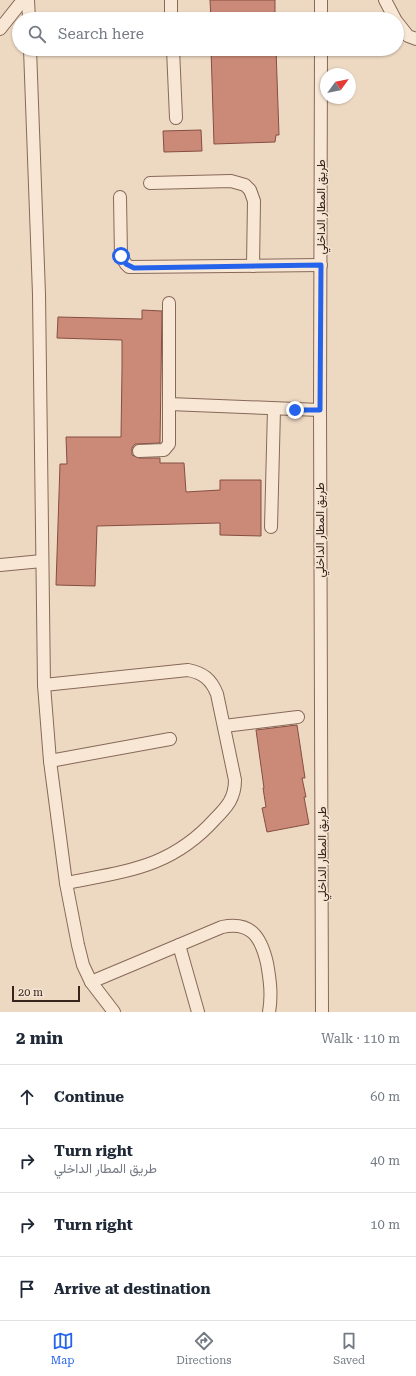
<!DOCTYPE html>
<html lang="en">
<head>
<meta charset="utf-8">
<style>
	:root { --surface:#fff; --page:#f2f2f3; --text:#1f2937; --muted:#747a83; --line:#e0e1e3; --accent:#2563eb }
	body { margin:0; font-family:"Roboto Serif",Vazirmatn,serif; background:var(--page); color:var(--text) }
	.compass { position:absolute; left:320px; top:68px; width:36px; height:36px; border-radius:50%; background:var(--surface); box-shadow:0 1px 3px #0004; rotate:57deg }
	.scale { position:absolute; left:12px; bottom:10px; width:68px; box-sizing:border-box; padding-left:4px; border:2px solid #37251d; border-top:0; font-size:11px; line-height:14px; white-space:nowrap; color:#37251d; -webkit-text-stroke:3px #f5e4d1; paint-order:stroke }
	.stop { position:absolute; width:12px; height:12px; margin:-9px; border:3px solid #2563eb; border-radius:50%; background:#fff }
	.stop.end { background:#2563eb; border-color:#fff; box-shadow:0 1px 4px #0008 }
	.list { margin:0; padding:0; list-style:none }
	h2 { display:flex; justify-content:space-between; align-items:center; height:52px; margin:0; padding:0 16px; font-size:17px }
	h2 small { font-size:13px; font-weight:400; color:var(--muted) }
	.list li { display:grid; grid-template-columns:26px 1fr auto; gap:12px; align-items:center; box-sizing:border-box; height:64px; padding:0 16px; border-top:1px solid var(--line) }
	.list b { display:block; font-size:15px; white-space:nowrap }
	.list p { margin:0; font-size:13px; white-space:nowrap; color:var(--muted) }
	.list em { font-size:13px; font-style:normal; color:var(--muted) }
	.icon { flex:none; width:22px; height:22px; fill:none; stroke:currentColor; stroke-width:2; stroke-linecap:round; stroke-linejoin:round }
	.map { position:relative; flex:none; width:416px; height:1012px; overflow:hidden }
	.search { position:absolute; background:var(--surface); box-shadow:0 1px 3px #0004; left:12px; right:12px; top:12px; height:44px; display:flex; align-items:center; gap:10px; box-sizing:border-box; padding:0 14px; border-radius:22px; color:var(--muted); font-size:15px }
	.sheet { height:308px; background:var(--surface) }
	nav { display:flex; justify-content:space-around; align-items:center; box-sizing:border-box; height:56px; border-top:1px solid var(--line); background:var(--surface); font-size:11px; color:var(--muted) }
	nav a { display:grid; justify-items:center; gap:2px }
	nav .on { color:var(--accent) }
	.map>svg:first-child { display:block }
</style>
</head>
<body>
<div class="map">
<svg width="416" height="1012" viewBox="0 0 416 1012">
	<rect width="100%" height="100%" fill="#edd8c2"/>
	<g fill="#cb8a78" stroke="#864e40">
		<path d="M210 0H275V19H211Z"/>
		<path d="M211 49H276L279 135H276L275 142 214 144Z"/>
		<path d="M201 130 202 151 164 152 163 131Z"/>
		<path d="M142 310 162 311 160 443 135 444 132 448V455L139 458H160V463H184L186 492 220 490V480H261V536L220 535V523L97 526 95 586 56 585 60 464H67L66 437H121L122 369V340L57 338 58 317 142 319Z"/>
		<path d="M297 725 305 778H302L306 797H304L309 824 267 832 262 808 266 807 263 788H264L256 730Z"/>
	</g>
	<g fill="none" stroke-linecap="round" stroke-linejoin="round">
		<defs>
			<g id="lane">
				<path d="M28 0 29 19"/>
				<path d="M171 0V19"/>
				<path d="M321 0V19"/>
				<path d="M385 0 395 19"/>
				<path d="M397 22 408 36 416 39"/>
				<path d="M0 29 23 0"/>
				<path d="M30 49 39 294 44 685 50 761 66 883 78 945 83 965 91 982 114 1012"/>
				<path d="M173 49 176 118"/>
				<path d="M321 49 320 410 322 1012"/>
				<path d="M150 183 231 181 245 185 250 190 254 201 253 266"/>
				<path d="M120 197 121 256 126 264 129 267 321 265"/>
				<path d="M169 404 320 410"/>
				<path d="M139 451 164 450 169 444V303"/>
				<path d="M271 527 274 409"/>
				<path d="M0 565 42 561"/>
				<path d="M44 685 188 670C203 673 211 679 217 694L235 780C235 798 227 807 215 819 171 868 126 871 66 883"/>
				<path d="M224 726 298 717"/>
				<path d="M50 761 170 739"/>
				<path d="M179 945 198 1012"/>
				<path d="M91 982 222 927C251 921 261 937 267 963 270 980 272 995 269 1012"/>
			</g>
		</defs>
		<use href="#lane" stroke="#876959" stroke-width="14"/>
		<use href="#lane" stroke="#f8e7d5" stroke-width="12"/>
	</g>
	<g fill="none" stroke-linecap="round" stroke-linejoin="round">
		<path stroke="#2563eb" stroke-width="5" d="M121 256 126 264 134 268 321 265 320 410H295"/>
	</g>
	<g text-anchor="middle" stroke-width="3" stroke-linejoin="round" paint-order="stroke">
		<g font-size="12" fill="#37251d" stroke="#f5e4d1">
			<text transform="translate(321 207) rotate(-90)" y="4">طريق المطار الداخلي</text>
			<text transform="translate(320 530) rotate(-90)" y="4">طريق المطار الداخلي</text>
			<text transform="translate(322 854) rotate(-90)" y="4">طريق المطار الداخلي</text>
		</g>
	</g>
</svg>
<svg class="compass" viewBox="-18 -18 36 36"><path d="M0-13l5 13h-10z" fill="#e53935"/><path d="M0 13l5-13h-10z" fill="#747a83"/></svg>
<div class="scale">20 m</div>
<div class="stop" style="left:121px;top:256px"></div>
<div class="stop end" style="left:295px;top:410px"></div>
<div class="search"><svg class="icon" aria-label="search" viewBox="0 0 24 24"><circle cx="10" cy="10" r="6"/><path d="M15 15l6 6"/></svg>Search here</div>
</div>
<section class="sheet">
<h2>2 min<small>Walk · 110 m</small></h2>
<ul class="list">
<li><svg class="icon" aria-label="ahead" viewBox="0 0 24 24"><path d="M12 20V5M6 11l6-6 6 6"/></svg><div><b>Continue</b></div><em>60 m</em></li>
<li><svg class="icon" aria-label="right" viewBox="0 0 24 24"><path d="M7 20v-9h11M14 6l5 5-5 5"/></svg><div><b>Turn right</b><p>طريق المطار الداخلي</p></div><em>40 m</em></li>
<li><svg class="icon" aria-label="right" viewBox="0 0 24 24"><path d="M7 20v-9h11M14 6l5 5-5 5"/></svg><div><b>Turn right</b></div><em>10 m</em></li>
<li><svg class="icon" aria-label="arrive" viewBox="0 0 24 24"><path d="M6 21V4h12l-3 4 3 4H6"/></svg><div><b>Arrive at destination</b></div></li>
</ul>
</section>
<nav>
<a class="on"><svg class="icon" aria-label="map" viewBox="0 0 24 24"><path d="M3 6l6-2 6 2 6-2v14l-6 2-6-2-6 2zM9 4v14M15 6v14"/></svg>Map</a>
<a><svg class="icon" aria-label="directions" viewBox="0 0 24 24"><path d="M12 3l9 9-9 9-9-9zM9 14v-3h6M13 9l2 2-2 2"/></svg>Directions</a>
<a><svg class="icon" aria-label="saved" viewBox="0 0 24 24"><path d="M7 4h10v16l-5-4-5 4z"/></svg>Saved</a>
</nav>
</body>
</html>
